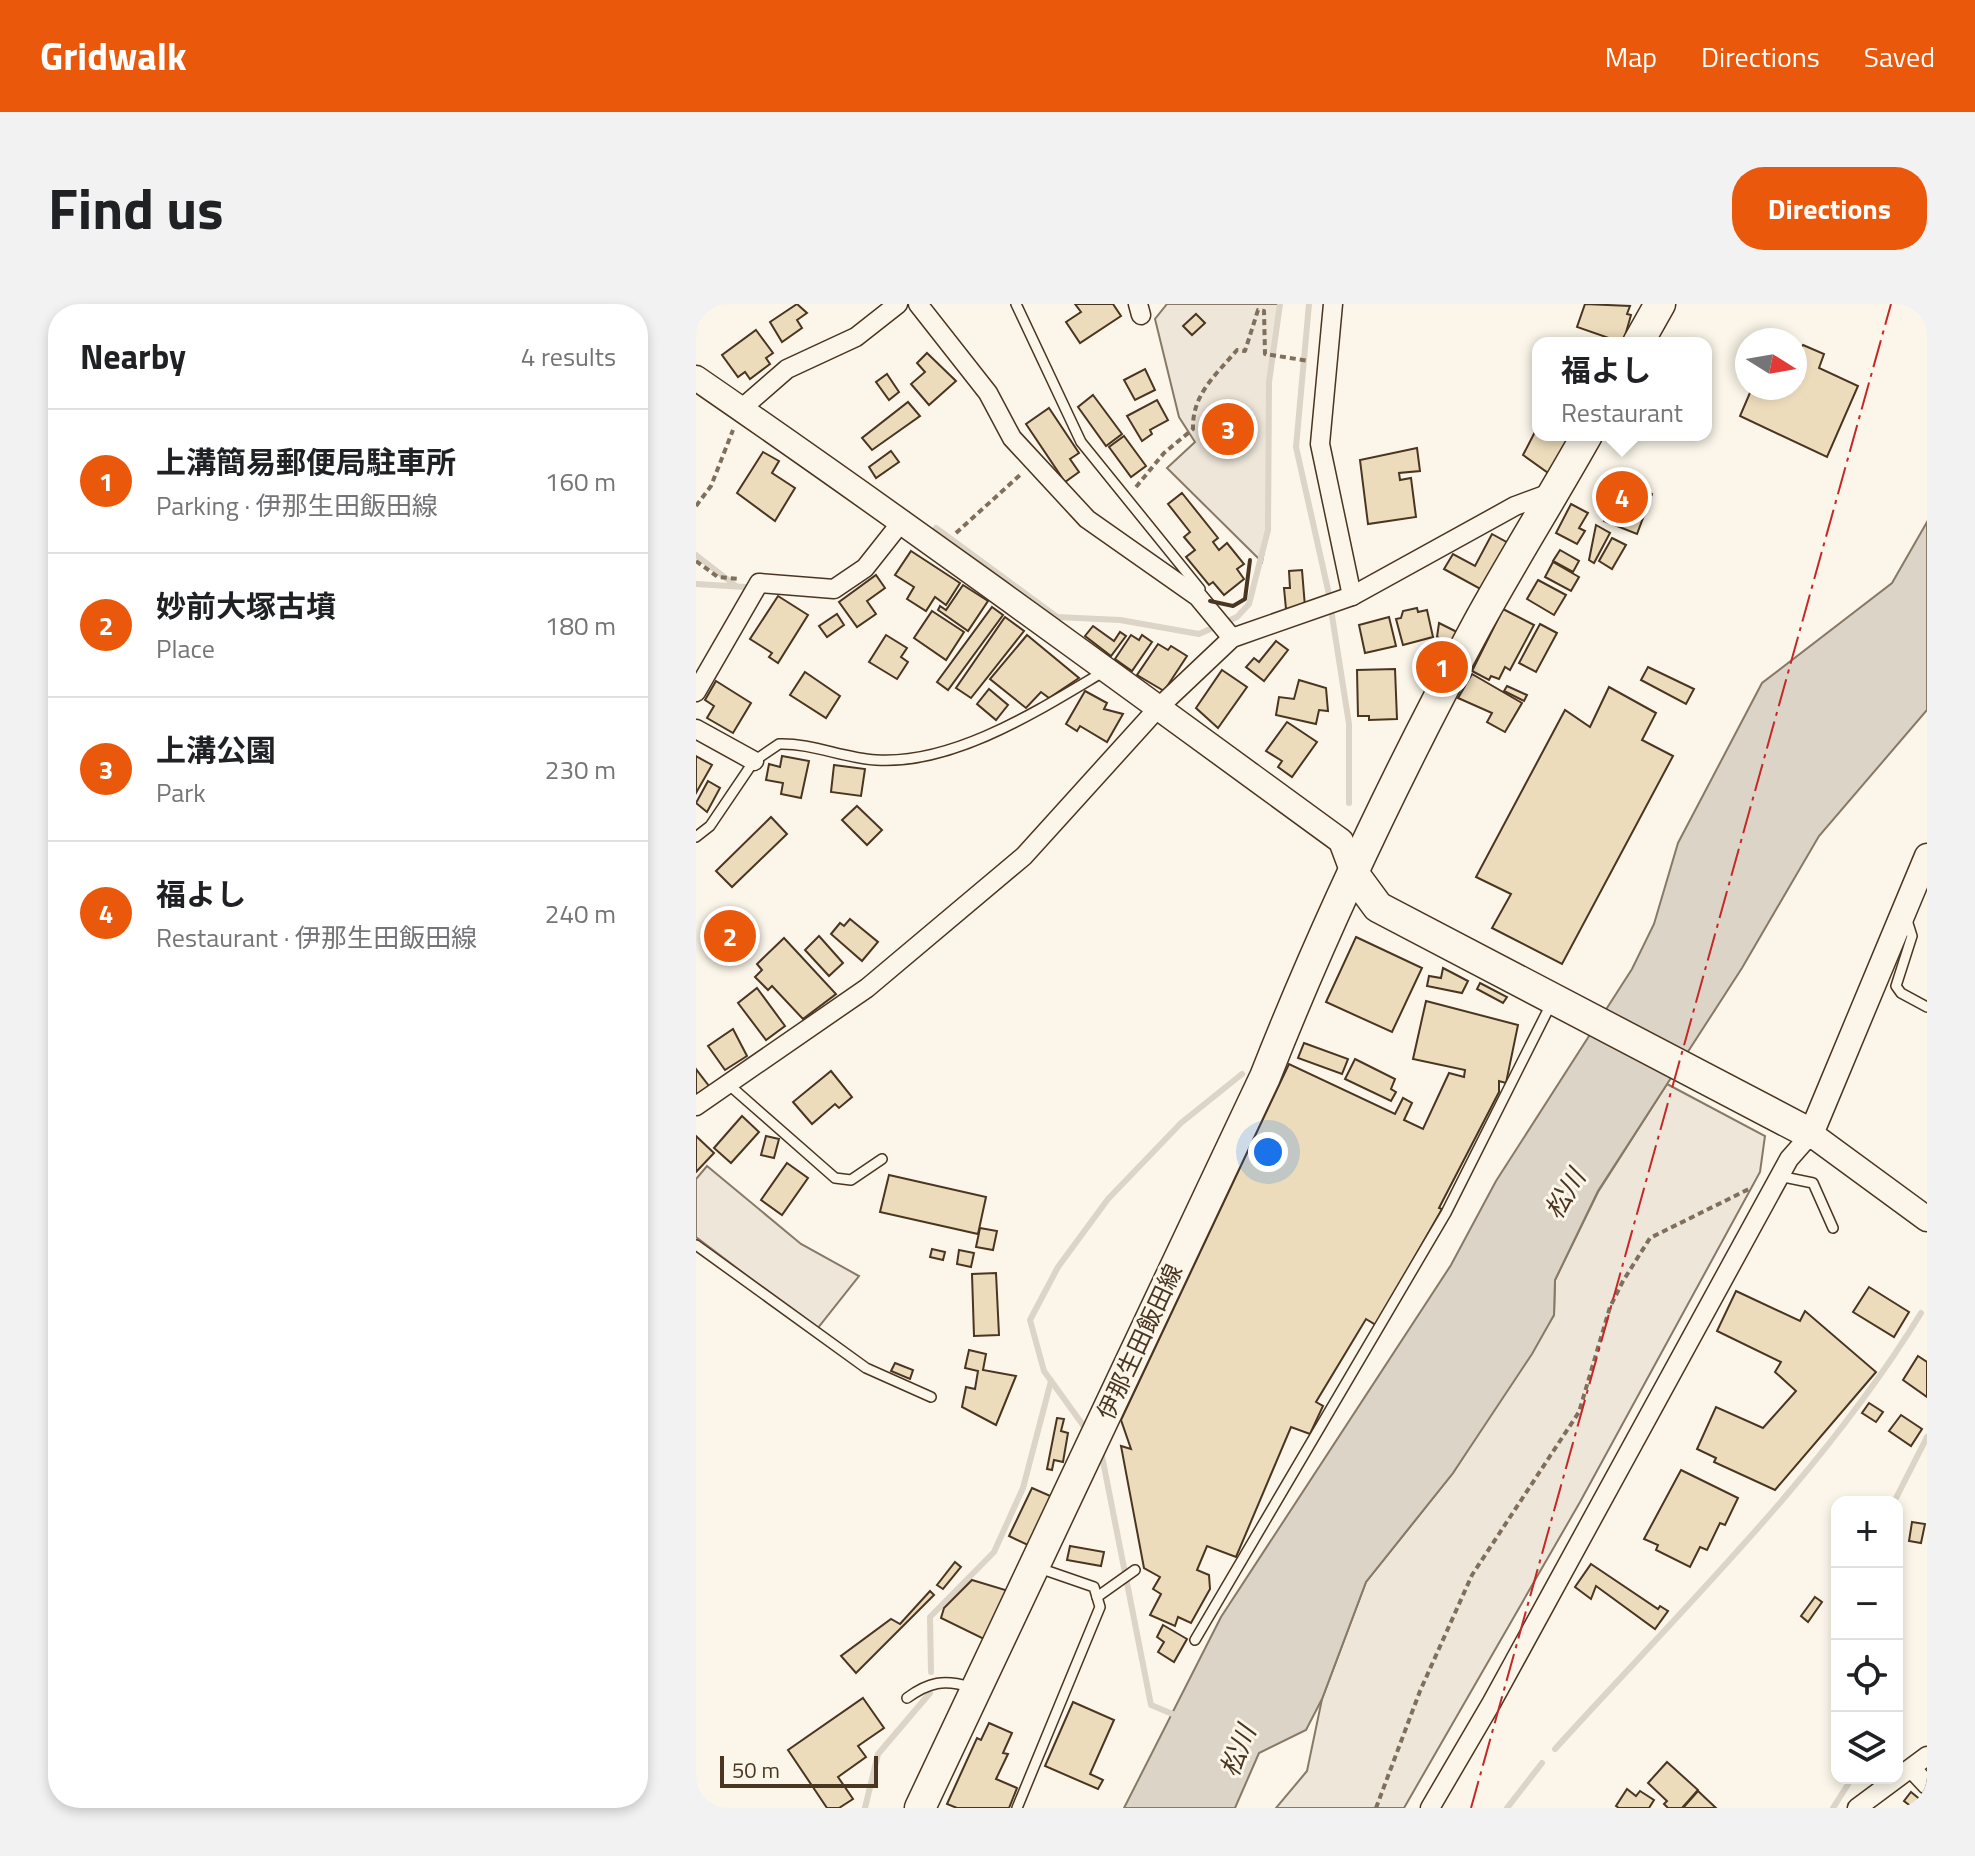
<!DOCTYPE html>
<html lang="en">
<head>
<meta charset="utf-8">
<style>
	:root { --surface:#fff; --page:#f2f2f2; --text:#202124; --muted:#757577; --line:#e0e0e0; --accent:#ea580c }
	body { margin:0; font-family:"Titillium Web","Noto Sans JP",sans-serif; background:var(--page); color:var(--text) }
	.controls { position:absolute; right:24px; bottom:24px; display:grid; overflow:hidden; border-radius:16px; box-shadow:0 4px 12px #0003 }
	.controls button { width:72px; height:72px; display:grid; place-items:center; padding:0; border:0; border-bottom:2px solid var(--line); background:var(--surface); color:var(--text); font:40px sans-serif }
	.compass { position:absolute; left:1039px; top:24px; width:72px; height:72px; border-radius:50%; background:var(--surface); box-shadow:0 4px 12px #0003; rotate:101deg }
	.scale { position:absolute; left:24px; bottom:20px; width:158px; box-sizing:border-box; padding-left:8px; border:4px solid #4a3520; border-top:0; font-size:22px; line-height:28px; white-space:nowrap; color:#4a3520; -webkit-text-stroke:6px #fbf6e9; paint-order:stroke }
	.you { position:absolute; left:572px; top:848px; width:28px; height:28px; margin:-20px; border:6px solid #fff; border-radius:50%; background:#1a73e8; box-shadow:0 0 0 12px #1a73e833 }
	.badge { display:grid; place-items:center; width:52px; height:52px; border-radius:50%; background:var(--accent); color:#fff; font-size:26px; font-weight:700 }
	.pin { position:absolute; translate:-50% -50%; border:4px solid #fff; box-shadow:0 2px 8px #0006 }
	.popup { position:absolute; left:836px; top:33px; width:180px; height:104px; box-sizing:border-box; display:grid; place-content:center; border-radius:16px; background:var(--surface); filter:drop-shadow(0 2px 6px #0005); font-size:26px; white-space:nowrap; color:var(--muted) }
	.popup b { font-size:30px; color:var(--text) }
	.popup::after { content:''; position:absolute; left:50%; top:100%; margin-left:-16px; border:16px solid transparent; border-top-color:var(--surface) }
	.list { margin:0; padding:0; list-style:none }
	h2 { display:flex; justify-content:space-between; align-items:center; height:104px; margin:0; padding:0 32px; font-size:34px }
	h2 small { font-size:26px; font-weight:400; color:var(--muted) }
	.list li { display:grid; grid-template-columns:52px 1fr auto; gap:24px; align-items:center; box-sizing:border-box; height:144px; padding:0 32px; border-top:2px solid var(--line) }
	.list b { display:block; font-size:30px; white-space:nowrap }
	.list p { margin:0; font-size:26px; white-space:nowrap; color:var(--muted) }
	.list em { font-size:26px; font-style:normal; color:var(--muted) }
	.icon { flex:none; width:44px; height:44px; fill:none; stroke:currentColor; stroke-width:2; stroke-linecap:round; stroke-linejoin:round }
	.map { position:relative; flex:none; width:1231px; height:1504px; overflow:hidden; border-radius:32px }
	header { display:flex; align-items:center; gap:48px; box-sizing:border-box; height:112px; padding:0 40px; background:var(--accent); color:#fff }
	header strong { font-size:38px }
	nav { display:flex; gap:44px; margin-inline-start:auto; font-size:28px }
	.intro { display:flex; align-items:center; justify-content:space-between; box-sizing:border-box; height:192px; padding:0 48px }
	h1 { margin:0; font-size:56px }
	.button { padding:20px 36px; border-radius:32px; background:var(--accent); color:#fff; font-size:28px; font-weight:700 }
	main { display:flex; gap:48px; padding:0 48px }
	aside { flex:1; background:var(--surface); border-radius:32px; box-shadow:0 4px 12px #0003 }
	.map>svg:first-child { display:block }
</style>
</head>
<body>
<header>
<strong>Gridwalk</strong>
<nav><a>Map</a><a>Directions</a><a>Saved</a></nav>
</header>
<div class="intro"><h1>Find us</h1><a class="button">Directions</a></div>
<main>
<aside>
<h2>Nearby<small>4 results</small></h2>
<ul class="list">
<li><span class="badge">1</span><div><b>上溝簡易郵便局駐車所</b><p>Parking · 伊那生田飯田線</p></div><em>160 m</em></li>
<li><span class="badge">2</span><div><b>妙前大塚古墳</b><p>Place</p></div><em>180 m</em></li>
<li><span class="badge">3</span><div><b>上溝公園</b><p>Park</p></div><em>230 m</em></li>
<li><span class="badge">4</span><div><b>福よし</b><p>Restaurant · 伊那生田飯田線</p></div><em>240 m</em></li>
</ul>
</aside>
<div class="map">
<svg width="1231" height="1504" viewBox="0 0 1231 1504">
	<rect width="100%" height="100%" fill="#fbf6e9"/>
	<g fill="#ede6d9" stroke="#887966" stroke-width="2">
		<path d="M471 0H584L573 78 572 226 566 258 471 164 499 138 483 113 459 15Z"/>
		<path d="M971 780 1069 832 1064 868 884 1198 708 1504H580L611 1467 626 1395 670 1278 757 1169 858 1011 859 976 902 888Z"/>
		<path d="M11 862 105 940 163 972 121 1025 0 933V875Z"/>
	</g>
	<path fill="#dcd4c6" stroke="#887966" stroke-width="2" d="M1231 218V406L1123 532 1046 664 902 887 859 976 858 1011 836 1050 757 1169 670 1278 626 1395 610 1426 563 1449 539 1504H428L525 1313 755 961 800 877 936 665 958 620 982 539 1066 379 1196 279Z"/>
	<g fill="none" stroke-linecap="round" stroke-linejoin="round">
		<g stroke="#dcd4c6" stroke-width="6">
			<path d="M613 0 600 143 632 286 653 420V499"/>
			<path d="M240 224 361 313 424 316 503 330 541 313 553 300 572 226 573 78 584 0"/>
			<path d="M0 251 40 282"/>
			<path d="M0 280 49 283"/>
			<path d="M392 1128 348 1067 334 1016 362 963 412 895 485 819 546 770"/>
			<path d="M405 1147 455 1401 479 1411"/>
			<path d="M1198 1198 1231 1133"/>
			<path d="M235 1368 234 1313 298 1248 327 1184 355 1077"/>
			<path d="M859 1445C983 1308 1129 1167 1225 1009"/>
			<path d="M169 1504 182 1450 234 1389"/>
			<path d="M811 1504 846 1459"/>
			<path d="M1137 1504 1156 1474"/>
		</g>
	</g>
	<g fill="#ecdcbc" stroke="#4a3520" stroke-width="2">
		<path d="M101 0 111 9 101 16 106 24 86 38 74 18Z"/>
		<path d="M379 0H417L425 12 384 39 370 18 385 8Z"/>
		<path d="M889 0 934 2 931 10 935 11 927 39 881 23Z"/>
		<path d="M500 10 509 19 496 31 487 22Z"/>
		<path d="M60 26 77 49 70 54 74 60 54 75 49 68 42 73 26 51Z"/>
		<path d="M1107 41 1128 50 1123 64 1162 82 1131 153 1044 112 1056 84H1099V52Z"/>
		<path d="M231 49 260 77 233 101 215 80 229 68 221 59Z"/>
		<path d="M449 65 459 86 439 96 428 76Z"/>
		<path d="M191 70 203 88 193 96 180 78Z"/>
		<path d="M397 91 426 130 410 142 382 103Z"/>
		<path d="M461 96 472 116 454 126 456 130 446 137 431 112Z"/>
		<path d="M212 98 224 112 176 146 166 134Z"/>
		<path d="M353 104 383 149 374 155 383 168 369 178 330 120Z"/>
		<path d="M842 122V131L875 133 855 171 827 151Z"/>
		<path d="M428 132 450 162 435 173 413 143Z"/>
		<path d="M721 144 724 167 703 169 704 176 715 174 720 213 672 220 664 156Z"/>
		<path d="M195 147 203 158 180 174 173 163Z"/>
		<path d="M67 148 83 157 76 169 99 184 79 217 41 189Z"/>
		<path d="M923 177 956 190 941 230 908 217Z"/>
		<path d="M486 189 522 234 517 238 523 246 531 239 548 260 541 265 548 275 528 291 517 278 513 281 490 253 499 246 488 233 494 228 472 200Z"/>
		<path d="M875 200 892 209 883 224 889 227 881 240 860 229Z"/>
		<path d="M900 221 914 229 898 259 893 256Z"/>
		<path d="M796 230 814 240 788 287 748 265 757 250 779 262Z"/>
		<path d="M916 234 930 241 916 265 903 257Z"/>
		<path d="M864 246 883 257 877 268 857 257Z"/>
		<path d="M215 247 264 279 250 301 239 293 230 307 211 295 218 283 199 271Z"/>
		<path d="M857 258 883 273 875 287 849 273Z"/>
		<path d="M606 266 609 303 590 305 588 284H594L593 267Z"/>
		<path d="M180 271 189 284 171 297 180 310 161 323 143 298Z"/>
		<path d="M842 276 870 291 858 311 831 295Z"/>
		<path d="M267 281 292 297 272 327 242 306 244 302 250 306Z"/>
		<path d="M82 292 112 311 82 359 73 353 76 349 54 335Z"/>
		<path d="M296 303 307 311 252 386 241 378Z"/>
		<path d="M721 304 722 308 731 306 737 333 707 341 700 315 705 314 707 307Z"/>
		<path d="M807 305 838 321 814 366 809 363 803 375 795 372 793 376 776 367Z"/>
		<path d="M236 307 268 328 250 356 218 334Z"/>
		<path d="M141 310 148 321 131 333 123 322Z"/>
		<path d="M309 313 328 327 275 394 260 384Z"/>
		<path d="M693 313 700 342 669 349 663 321Z"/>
		<path d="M743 319 765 330 758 342 741 333Z"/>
		<path d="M844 320 861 329 840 368 823 359Z"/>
		<path d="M397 322 418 337 424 328 430 332 415 352 389 332Z"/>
		<path d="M190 331 211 344 205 353 212 358 201 375 173 358Z"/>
		<path d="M331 331 383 374 353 394 345 388 330 404 294 375Z"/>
		<path d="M435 331 443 336 446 331 456 338 436 367 419 355Z"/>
		<path d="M580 337 592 346 568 377 550 363 558 354 563 358Z"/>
		<path d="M462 340 472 346 475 342 491 352 468 387 441 371Z"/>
		<path d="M952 363 998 385 990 400 945 376Z"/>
		<path d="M699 365 701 415 673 416V412H662L661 366Z"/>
		<path d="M526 366 551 383 522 424 500 404Z"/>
		<path d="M109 368 144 392 130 414 94 391Z"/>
		<path d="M776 370 826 399 809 428 791 418 796 409 762 394Z"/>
		<path d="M603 376 630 384 632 407 623 406 620 420 580 411 583 393 598 395Z"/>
		<path d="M20 377 55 399 37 429 11 414 18 402 9 396Z"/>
		<path d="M811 382 831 391 828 397 808 387Z"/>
		<path d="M913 383 960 409 946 436 977 452 866 660 796 624 815 590 780 573 869 406 894 423Z"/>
		<path d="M293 385 312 401 300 416 281 400Z"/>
		<path d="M389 387 411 399 408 405 427 410 411 438 384 422 381 427 370 420Z"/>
		<path d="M591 418 621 438 596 473 582 463 586 457 570 447Z"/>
		<path d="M0 452 16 461 0 489Z"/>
		<path d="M86 452 113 457 105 494 85 490 87 479 70 476 73 460 84 463Z"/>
		<path d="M138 461 169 465 165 492 135 488Z"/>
		<path d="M12 477 24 484 11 508 0 499Z"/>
		<path d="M161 502 186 526 171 541 146 516Z"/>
		<path d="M75 513 91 530 36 583 20 567Z"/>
		<path d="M154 615 182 638 166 657 135 630 144 619 148 622Z"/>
		<path d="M123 632 147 659 133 672 109 646Z"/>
		<path d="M660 633 726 664 696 728 630 698Z"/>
		<path d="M88 634 140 690 107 715 76 682 72 686 59 673 66 666 61 660Z"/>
		<path d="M747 664 772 677 766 689 731 682 733 672 745 674Z"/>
		<path d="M784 679 811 693 807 699 781 685Z"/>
		<path d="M61 684 89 722 70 736 42 699Z"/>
		<path d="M730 697 822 721 810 779 803 777V788L743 904 746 905 680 1021 670 1015 620 1098 627 1102 614 1130 595 1123 540 1253 511 1242 501 1266 513 1271 514 1285 495 1319 482 1313 479 1322 454 1311 465 1290 457 1285 464 1273 448 1264 425 1142 435 1145 425 1116 593 760 699 810 707 794 716 799 708 816 727 825 753 769 768 773 769 766 717 755Z"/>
		<path d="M37 725 51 752 29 766 12 742Z"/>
		<path d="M608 739 652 755 646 770 602 754Z"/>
		<path d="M659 755 699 775 695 785 700 788 695 797 649 775Z"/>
		<path d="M0 765 13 782 0 791Z"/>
		<path d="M135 767 156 793 143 804 139 800 116 820 97 798Z"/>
		<path d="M46 812 63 828 35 859 18 844Z"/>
		<path d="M0 832 18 849 0 868Z"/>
		<path d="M70 832 83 835 78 854 65 851Z"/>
		<path d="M91 859 112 874 86 911 65 896Z"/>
		<path d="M193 871 290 893 282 930 184 908Z"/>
		<path d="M284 924 301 927 297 946 280 943Z"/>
		<path d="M236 945 249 948 247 956 234 953Z"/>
		<path d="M263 946 278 949 275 963 261 960Z"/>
		<path d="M300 969 303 1031 278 1032 276 970Z"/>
		<path d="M1173 983 1213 1008 1198 1033 1157 1008Z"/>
		<path d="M1040 987 1104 1017 1109 1007 1180 1068 1079 1186 1018 1158 1020 1154 1001 1145 1020 1103 1067 1124 1100 1087 1079 1068 1085 1058 1021 1027Z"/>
		<path d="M273 1046 290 1050 287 1066 320 1072 300 1121 266 1103 270 1083 279 1085 282 1067 269 1064Z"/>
		<path d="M1222 1052 1231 1058V1093L1207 1076Z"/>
		<path d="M199 1059 217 1066 214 1075 195 1067Z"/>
		<path d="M1173 1099 1187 1108 1180 1118 1166 1109Z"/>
		<path d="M1205 1111 1226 1125 1215 1142 1193 1127Z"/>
		<path d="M361 1114 368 1115 365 1127 372 1129 367 1158 358 1156 356 1166 351 1165Z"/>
		<path d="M985 1166 1042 1194 1029 1221 1024 1219 1011 1246 1004 1243 994 1263 960 1246 962 1241 948 1235Z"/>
		<path d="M336 1184 359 1194 336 1243 313 1232Z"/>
		<path d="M1216 1218 1229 1220 1225 1239 1213 1237Z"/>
		<path d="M374 1242 408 1248 405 1262 371 1256Z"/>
		<path d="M259 1258 265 1263 247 1285 241 1281Z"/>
		<path d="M895 1260 962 1305 964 1302 972 1307 959 1325 900 1282 895 1295 879 1283Z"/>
		<path d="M276 1276 316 1288 292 1337 245 1314 248 1304Z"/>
		<path d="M234 1287 238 1291 160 1369 145 1352 195 1315 204 1320Z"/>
		<path d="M1119 1293 1126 1298 1112 1318 1105 1312Z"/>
		<path d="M467 1321 491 1335 478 1358 462 1348 468 1338 461 1333Z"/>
		<path d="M167 1394 188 1424 162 1442 170 1453 142 1473 157 1495 143 1504H131L92 1446Z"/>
		<path d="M377 1398 418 1416 394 1470 407 1476 402 1485 349 1462Z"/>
		<path d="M293 1419 316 1429 307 1449 312 1450 300 1475 321 1484 313 1504H261L251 1500 281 1434 285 1436Z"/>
		<path d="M971 1458 1002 1486 986 1504H972L968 1500 971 1497 952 1479Z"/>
		<path d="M931 1485 940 1492 944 1487 958 1496 953 1504H923L920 1502Z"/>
		<path d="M1002 1487 1020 1504H987Z"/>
		<path d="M1215 1488 1231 1501 1228 1504H1217L1208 1497Z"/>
	</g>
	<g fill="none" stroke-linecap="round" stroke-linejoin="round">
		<defs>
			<g id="service">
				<path d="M320 0 385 138 504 285 502 292"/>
				<path d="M0 533 14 522 58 457 83 440C116 439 147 454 180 456 258 461 343 406 407 368"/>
				<path d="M1210 613 1216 632 1200 682 1205 689 1231 703"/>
				<path d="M32 780 139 874 155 876 186 855"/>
				<path d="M1083 872 1117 879 1137 924"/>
				<path d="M0 941 170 1064 235 1093"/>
				<path d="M401 1293 439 1266"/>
				<path d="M499 1336 750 909 856 698"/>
				<path d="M211 1394C233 1378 248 1375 274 1383"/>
				<path d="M321 1504 404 1303 398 1283 343 1264"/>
			</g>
			<g id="minor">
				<path d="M222 0 292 89 316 134 391 215 502 293 536 334"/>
				<path d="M442 0 445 11"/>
				<path d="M637 0 624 140 656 292"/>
				<path d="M45 105 91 65 160 33 202 0"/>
				<path d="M0 388 63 279 138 285 169 264 207 216"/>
				<path d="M0 425 58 457"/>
				<path d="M0 802 171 684 328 552 462 404 536 334 656 292 819 202 857 188"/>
				<path d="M1216 1465 1231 1481"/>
				<path d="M734 1504 796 1398 1093 855 1115 830"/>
				<path d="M1161 1504 1231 1452"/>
			</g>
			<g id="tertiary">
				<path d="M0 74C218 224 431 381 645 537L657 569"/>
				<path d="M1231 552 1115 830 1231 915"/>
			</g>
			<g id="primary">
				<path d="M942 39 964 0"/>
				<path d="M657 569 682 603 1115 830"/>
				<path d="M224 1504 569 773C630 618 702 468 781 321 816 257 855 195 891 131"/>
			</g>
		</defs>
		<use href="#service" stroke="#4a3520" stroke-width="12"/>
		<use href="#minor" stroke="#4a3520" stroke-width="21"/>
		<use href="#tertiary" stroke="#4a3520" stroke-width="27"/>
		<use href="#primary" stroke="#4a3520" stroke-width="33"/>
		<g stroke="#7f6f5c" stroke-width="4" stroke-dasharray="6 4" stroke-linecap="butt">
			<path d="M440 183 468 149 497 125C496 90 520 71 541 46L549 47 562 6 568 7 569 50 613 57"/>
			<path d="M0 202 15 182 37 126"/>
			<path d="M260 229 324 171"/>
			<path d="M0 257 22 273 44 275"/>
			<path d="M680 1504 724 1387 776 1271 883 1108 914 1003 927 977 954 934 1055 884"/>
		</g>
		<use href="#service" stroke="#fbf6e9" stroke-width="9"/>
		<use href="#minor" stroke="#fbf6e9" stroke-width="18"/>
		<use href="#tertiary" stroke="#fbf6e9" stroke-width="24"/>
		<use href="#primary" stroke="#fbf6e9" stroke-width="30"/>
		<path stroke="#4a3520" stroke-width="4" d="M514 297 537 302 549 295 554 256"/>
		<path stroke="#c62828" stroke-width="2" stroke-dasharray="28 6 4 6" stroke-linecap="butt" d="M775 1504 1195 0"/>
	</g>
	<g text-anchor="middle" stroke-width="6" stroke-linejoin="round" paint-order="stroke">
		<g font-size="24" fill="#4a3520" stroke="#fbf6e9">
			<text transform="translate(444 1038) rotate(-65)" y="8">伊那生田飯田線</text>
		</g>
		<g font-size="26" font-style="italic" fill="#4a3520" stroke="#fbf6e9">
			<text transform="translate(869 890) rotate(-59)" y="9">松川</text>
			<text transform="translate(542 1447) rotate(-68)" y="9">松川</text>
		</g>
	</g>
</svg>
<div class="controls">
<button>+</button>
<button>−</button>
<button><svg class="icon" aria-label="locate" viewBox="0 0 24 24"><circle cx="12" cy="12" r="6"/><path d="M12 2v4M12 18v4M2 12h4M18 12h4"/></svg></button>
<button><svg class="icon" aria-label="layers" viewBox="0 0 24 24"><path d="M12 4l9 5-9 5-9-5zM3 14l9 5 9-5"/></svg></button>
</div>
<svg class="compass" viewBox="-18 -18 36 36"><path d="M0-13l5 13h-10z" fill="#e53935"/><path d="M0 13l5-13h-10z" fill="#757577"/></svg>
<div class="scale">50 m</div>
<div class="you"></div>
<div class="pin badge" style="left:746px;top:363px">1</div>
<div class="pin badge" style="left:34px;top:632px">2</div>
<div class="pin badge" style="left:532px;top:125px">3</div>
<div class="pin badge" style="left:926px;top:193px">4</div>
<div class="popup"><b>福よし</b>Restaurant</div>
</div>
</main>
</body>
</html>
